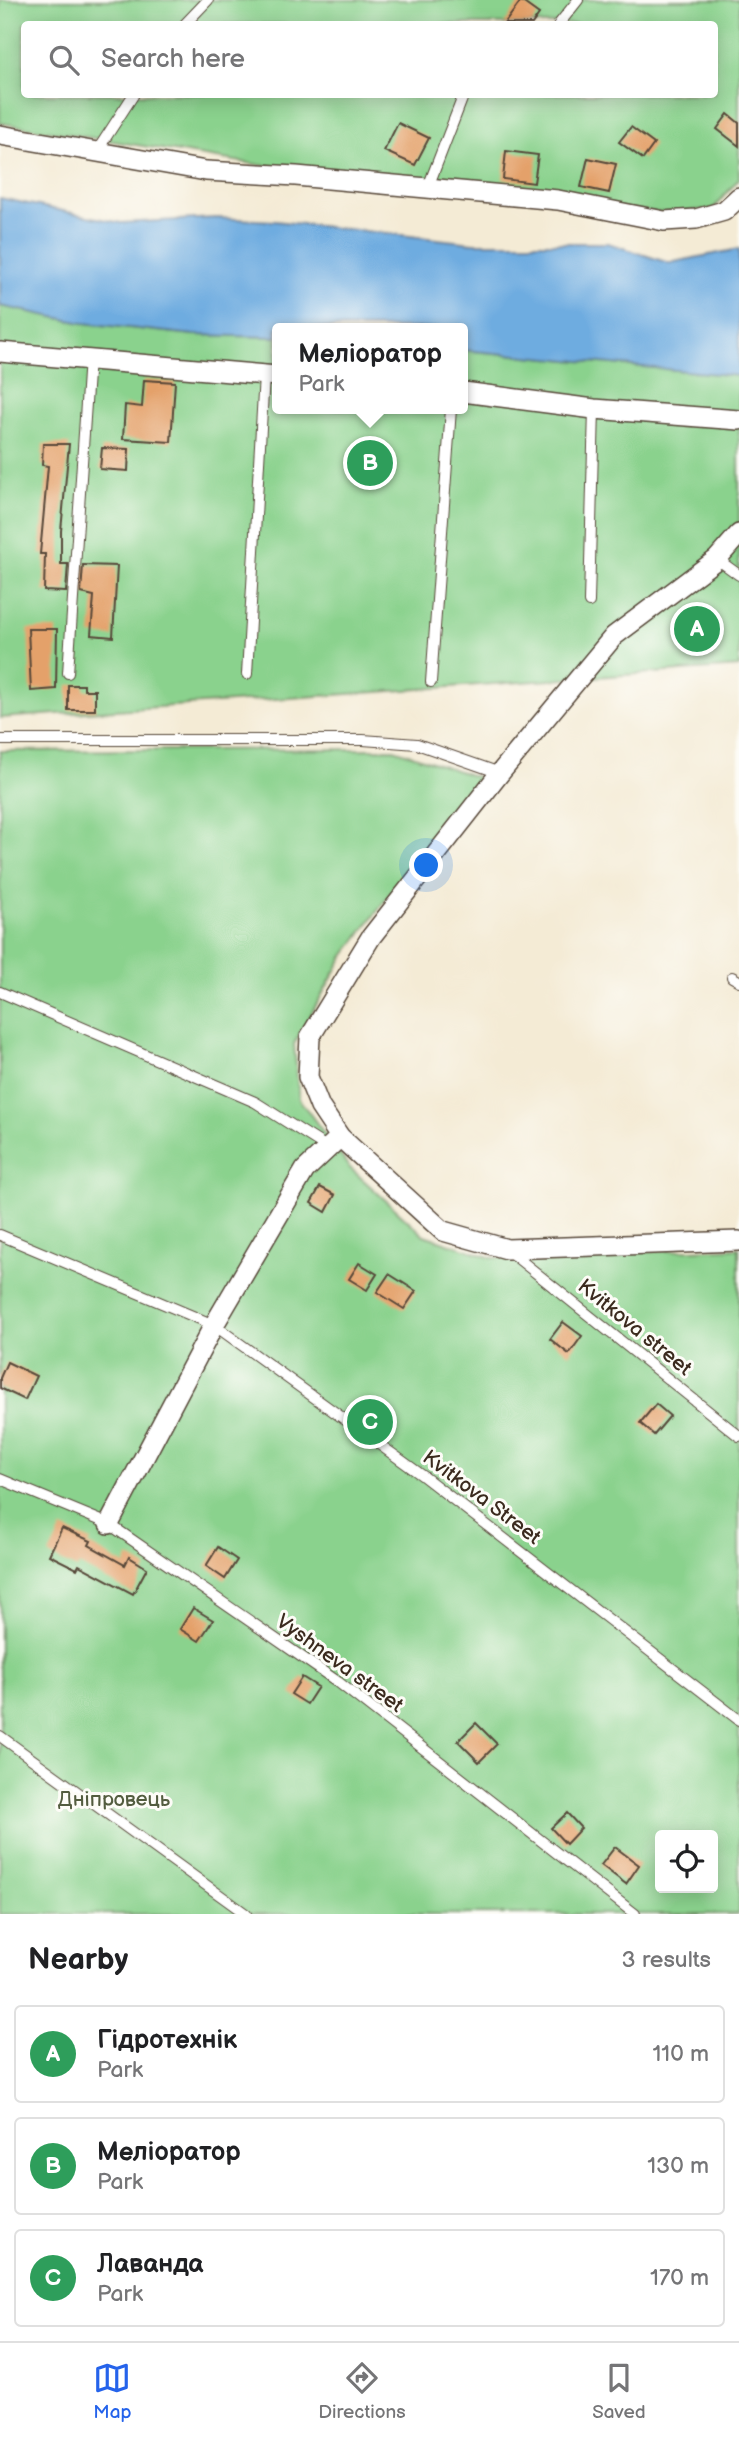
<!DOCTYPE html>
<html lang="en">
<head>
<meta charset="utf-8">
<style>
	:root { --surface:#fff; --page:#f6f6f6; --text:#202124; --muted:#757577; --line:#e0e0e0; --accent:#2563eb }
	body { margin:0; font-family:"Balsamiq Sans",sans-serif; background:var(--page); color:var(--text) }
	.controls { position:absolute; right:21px; bottom:21px; display:grid; overflow:hidden; border-radius:7px; box-shadow:0 4px 18px #0003 }
	.controls button { width:63px; height:63px; display:grid; place-items:center; padding:0; border:0; border-bottom:2px solid var(--line); background:var(--surface); color:var(--text); font:35px sans-serif }
	.you { position:absolute; left:427px; top:866px; width:24px; height:24px; margin:-18px; border:5px solid #fff; border-radius:50%; background:#1a73e8; box-shadow:0 0 0 10px #1a73e833 }
	.badge { display:grid; place-items:center; width:46px; height:46px; border-radius:50%; background:var(--accent); color:#fff; font-size:23px; font-weight:700 }
	.pin { position:absolute; translate:-50% -50%; border:4px solid #fff; box-shadow:0 2px 7px #0006 }
	.popup { position:absolute; left:272px; top:323px; width:196px; height:91px; box-sizing:border-box; display:grid; place-content:center; border-radius:7px; background:var(--surface); filter:drop-shadow(0 2px 5px #0005); font-size:23px; white-space:nowrap; color:var(--muted) }
	.popup b { font-size:26px; color:var(--text) }
	.popup::after { content:''; position:absolute; left:50%; top:100%; margin-left:-14px; border:14px solid transparent; border-top-color:var(--surface) }
	.list { margin:0; padding:0; list-style:none }
	h2 { display:flex; justify-content:space-between; align-items:center; height:91px; margin:0; padding:0 28px; font-size:30px }
	h2 small { font-size:23px; font-weight:400; color:var(--muted) }
	.list li { display:grid; grid-template-columns:46px 1fr auto; gap:21px; align-items:center; box-sizing:border-box; height:98px; margin:0 14px 14px; padding:0 14px; border:2px solid var(--line); border-radius:7px }
	.list b { display:block; font-size:26px; white-space:nowrap }
	.list p { margin:0; font-size:23px; white-space:nowrap; color:var(--muted) }
	.list em { font-size:23px; font-style:normal; color:var(--muted) }
	.icon { flex:none; width:38px; height:38px; fill:none; stroke:currentColor; stroke-width:2; stroke-linecap:round; stroke-linejoin:round }
	.map { position:relative; flex:none; width:739px; height:1914px; overflow:hidden }
	.search { position:absolute; background:var(--surface); box-shadow:0 4px 18px #0003; left:21px; right:21px; top:21px; height:77px; display:flex; align-items:center; gap:18px; box-sizing:border-box; padding:0 24px; border-radius:7px; color:var(--muted); font-size:26px }
	.sheet { height:427px; background:var(--surface) }
	nav { display:flex; justify-content:space-around; align-items:center; box-sizing:border-box; height:98px; border-top:2px solid var(--line); background:var(--surface); font-size:19px; color:var(--muted) }
	nav a { display:grid; justify-items:center; gap:4px }
	nav .on { color:var(--accent) }
	.map>svg:first-child { display:block }
</style>
</head>
<body>
<div class="map">
<svg width="739" height="1914" viewBox="0 0 739 1914">
	<rect width="100%" height="100%" fill="#fdfcf7"/>
	<filter id="ink" filterUnits="userSpaceOnUse"><feTurbulence type="fractalNoise" baseFrequency=".0143" numOctaves="2"/><feDisplacementMap in="SourceGraphic" scale="14" xChannelSelector="R" yChannelSelector="G"/><feConvolveMatrix kernelMatrix="1 2 1 2 8 2 1 2 1" color-interpolation-filters="sRGB"/></filter>
	<filter id="wash" filterUnits="userSpaceOnUse"><feTurbulence type="fractalNoise" baseFrequency=".00686" numOctaves="4" result="noise"/><feDisplacementMap in="SourceGraphic" scale="28" xChannelSelector="R" yChannelSelector="G"/><feGaussianBlur stdDeviation="1.57" result="paint"/><feColorMatrix in="noise" values="0 0 0 0 0 0 0 0 0 0 0 0 0 0 0 0 0 1.4 0 .05"/><feComposite in="paint" operator="in"/></filter>
	<g filter="url(#wash)">
		<rect width="100%" height="100%" fill="#f4ebd5"/>
		<g fill="#8ad28d" stroke="#627e56" stroke-width="2" fill-rule="evenodd">
			<path d="M0 0H739V179L713 209 662 213 266 166 0 123ZM24 24H714V94H24Z"/>
			<path d="M0 306 83 323 194 335 277 337V409H463V350L739 376V667L0 718Z"/>
			<path d="M394 749 482 779 445 820 344 956 294 1044 299 1099 349 1167 424 1235 492 1258 739 1248V1914H0V751ZM660 1835H713V1888H660Z"/>
		</g>
		<path fill="#6eace0" stroke="#546b7f" stroke-width="2" d="M0 198 121 223 216 218 275 221 473 243H608L669 263 739 249V376L463 350V328H277V337L194 335 83 323 0 306Z"/>
		<g id="blocks">
			<g fill="#e4a16a">
				<path d="M521 1 539 14 532 24H504Z"/>
				<path d="M728 114 739 123V146L717 129Z"/>
				<path d="M398 123 429 138 415 165 384 151Z"/>
				<path d="M631 127 654 144 643 159 619 142Z"/>
				<path d="M506 151 538 155 534 183 503 179Z"/>
				<path d="M588 158 616 164 609 193 581 187Z"/>
				<path d="M144 380 175 382 171 442 123 439 125 405 142 407Z"/>
				<path d="M43 444H69L61 531V564H68L66 592 44 591 45 554H40L48 466 42 465Z"/>
				<path d="M102 448 129 449 128 471 100 469Z"/>
				<path d="M83 565 117 566 113 637 91 635 94 596 81 593Z"/>
				<path d="M28 629H57L56 689 31 691Z"/>
				<path d="M68 685H84V690H95V710H68Z"/>
				<path d="M320 1187 335 1195 326 1212 311 1203Z"/>
				<path d="M359 1263 377 1274 367 1290 349 1279Z"/>
				<path d="M389 1274 416 1291 404 1309 377 1292Z"/>
				<path d="M563 1322 582 1336 569 1354 550 1339Z"/>
				<path d="M7 1362 36 1376 25 1400 0 1388V1378Z"/>
				<path d="M656 1404 670 1416 654 1435 640 1423Z"/>
				<path d="M62 1528 91 1541 89 1545 125 1565 129 1557 147 1568 133 1594 79 1565 77 1569 49 1555Z"/>
				<path d="M218 1547 237 1560 225 1579 206 1566Z"/>
				<path d="M193 1608 213 1620 199 1641 180 1629Z"/>
				<path d="M302 1677 318 1687 307 1704 291 1694Z"/>
				<path d="M476 1723 497 1744 479 1762 458 1741Z"/>
				<path d="M567 1813 581 1828 566 1844 551 1828Z"/>
				<path d="M615 1847 639 1865 626 1884 601 1865Z"/>
			</g>
		</g>
	</g>
	<g filter="url(#ink)">
		<use href="#blocks" fill-opacity="0" stroke="#574739" stroke-width="2"/>
		<g fill="none" stroke-linecap="round" stroke-linejoin="round">
			<defs>
				<g id="service">
					<path d="M185 24 208 0"/>
					<path d="M559 24 578 0"/>
					<path d="M97 151 134 94"/>
					<path d="M428 187 464 94"/>
					<path d="M717 559 739 575"/>
					<path d="M589 602 594 409"/>
					<path d="M68 673 89 358"/>
					<path d="M247 674 264 375"/>
					<path d="M431 682 451 409"/>
					<path d="M0 740H363L417 744 500 773"/>
					<path d="M732 977 739 981"/>
					<path d="M0 992 255 1102 328 1148"/>
					<path d="M0 1235 214 1325 423 1476 739 1720"/>
					<path d="M510 1252 739 1436"/>
					<path d="M0 1479 109 1524 338 1682 635 1914"/>
					<path d="M0 1736 246 1914"/>
				</g>
				<g id="minor">
					<path d="M0 135 206 171 296 176 558 200 664 221 696 219 724 211 739 197"/>
					<path d="M0 352 277 376"/>
					<path d="M463 392 594 409 739 420"/>
					<path d="M739 534 717 559 614 636 500 773 371 937 310 1037 308 1077 320 1107 340 1137 443 1231 507 1249 739 1241"/>
					<path d="M109 1524 214 1325 305 1170 340 1137"/>
				</g>
			</defs>
			<use href="#service" stroke="#574739" stroke-width="12"/>
			<use href="#minor" stroke="#574739" stroke-width="22"/>
			<use href="#service" stroke="#fff" stroke-width="10"/>
			<use href="#minor" stroke="#fff" stroke-width="19"/>
		</g>
	</g>
	<g text-anchor="middle" stroke-width="6" stroke-linejoin="round" paint-order="stroke">
		<g font-size="21" fill="#3b2a1e" stroke="#fdfcf7">
			<text transform="translate(635 1327) rotate(39)" y="7">Kvitkova street</text>
			<text transform="translate(482 1497) rotate(37)" y="7">Kvitkova Street</text>
			<text transform="translate(340 1663) rotate(36)" y="7">Vyshneva street</text>
		</g>
		<g font-size="21" fill="#535c3f" stroke="#fdfcf7">
			<text x="114" y="1806">Дніпровець</text>
		</g>
	</g>
</svg>
<div class="controls">
<button><svg class="icon" aria-label="locate" viewBox="0 0 24 24"><circle cx="12" cy="12" r="6"/><path d="M12 2v4M12 18v4M2 12h4M18 12h4"/></svg></button>
</div>
<div class="you"></div>
<div class="pin badge" style="left:697px;top:629px;background:#2e9e5b">A</div>
<div class="pin badge" style="left:370px;top:463px;background:#2e9e5b">B</div>
<div class="popup"><b>Меліоратор</b>Park</div>
<div class="pin badge" style="left:370px;top:1422px;background:#2e9e5b">C</div>
<div class="search"><svg class="icon" aria-label="search" viewBox="0 0 24 24"><circle cx="10" cy="10" r="6"/><path d="M15 15l6 6"/></svg>Search here</div>
</div>
<section class="sheet">
<h2>Nearby<small>3 results</small></h2>
<ul class="list">
<li><span class="badge" style="background:#2e9e5b">A</span><div><b>Гідротехнік</b><p>Park</p></div><em>110 m</em></li>
<li><span class="badge" style="background:#2e9e5b">B</span><div><b>Меліоратор</b><p>Park</p></div><em>130 m</em></li>
<li><span class="badge" style="background:#2e9e5b">C</span><div><b>Лаванда</b><p>Park</p></div><em>170 m</em></li>
</ul>
</section>
<nav>
<a class="on"><svg class="icon" aria-label="map" viewBox="0 0 24 24"><path d="M3 6l6-2 6 2 6-2v14l-6 2-6-2-6 2zM9 4v14M15 6v14"/></svg>Map</a>
<a><svg class="icon" aria-label="directions" viewBox="0 0 24 24"><path d="M12 3l9 9-9 9-9-9zM9 14v-3h6M13 9l2 2-2 2"/></svg>Directions</a>
<a><svg class="icon" aria-label="saved" viewBox="0 0 24 24"><path d="M7 4h10v16l-5-4-5 4z"/></svg>Saved</a>
</nav>
</body>
</html>
